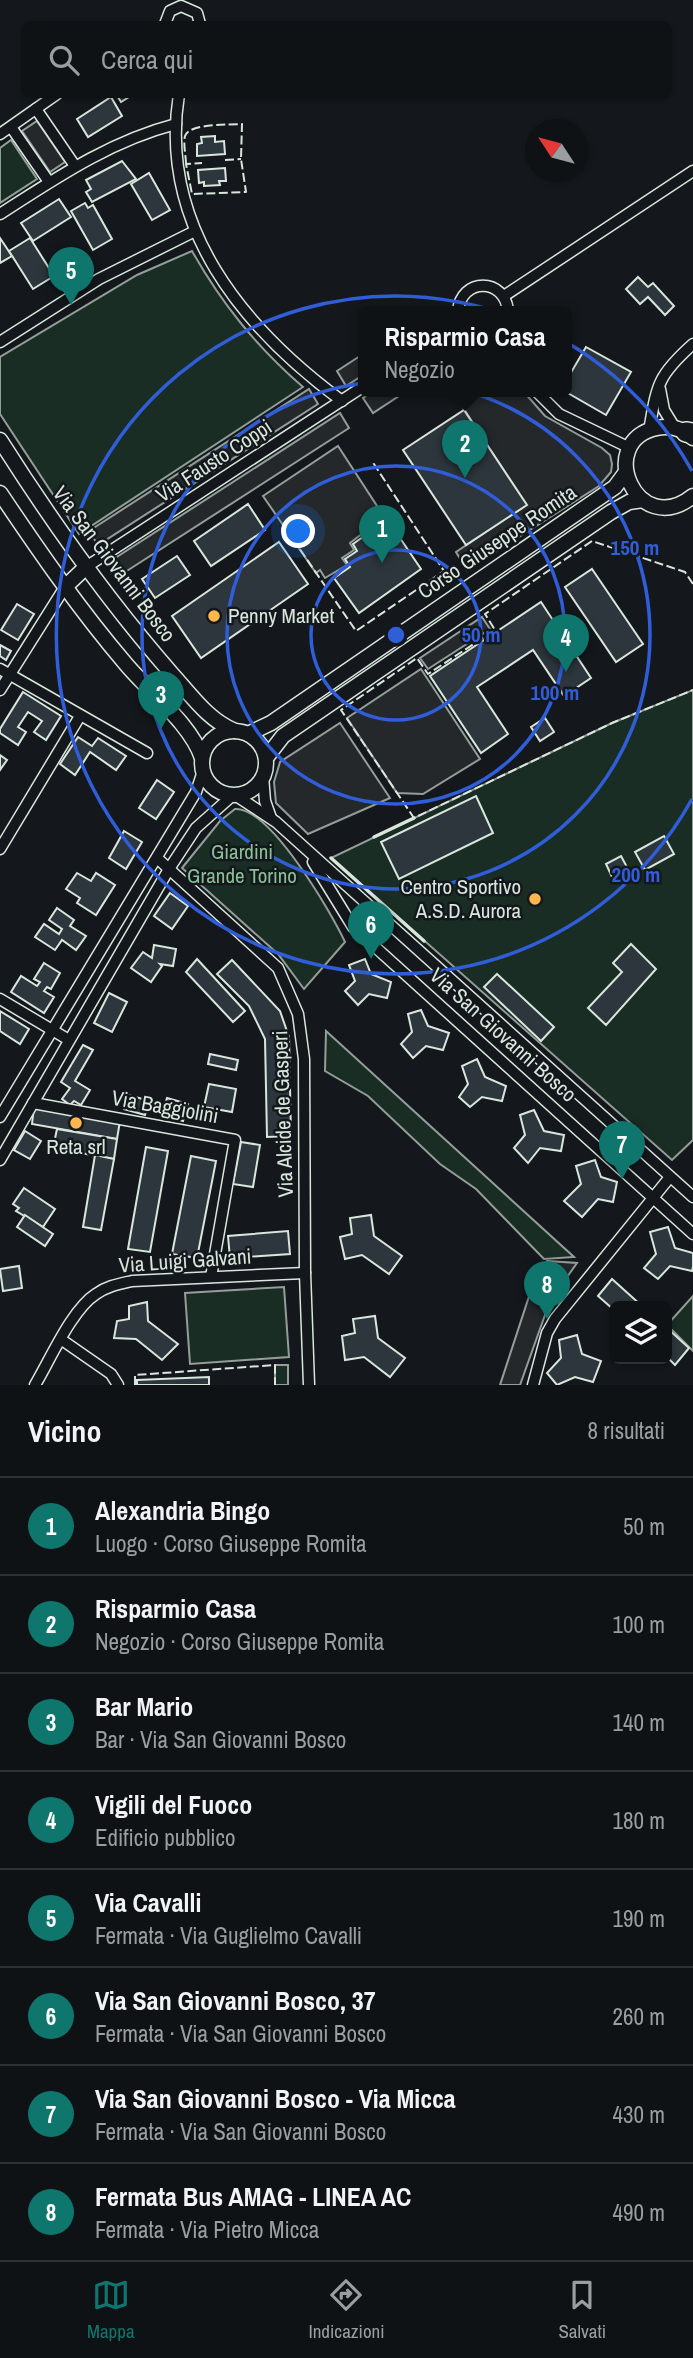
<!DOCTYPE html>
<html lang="it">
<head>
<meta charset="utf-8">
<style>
	:root { --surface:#0f1215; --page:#1d2022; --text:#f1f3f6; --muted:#9b9ea0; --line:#2f3234; --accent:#0f766e }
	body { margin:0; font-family:"Archivo Narrow",sans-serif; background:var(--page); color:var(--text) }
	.controls { position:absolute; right:21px; bottom:21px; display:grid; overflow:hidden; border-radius:10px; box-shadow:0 2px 5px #0004 }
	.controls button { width:63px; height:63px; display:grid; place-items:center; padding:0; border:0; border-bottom:2px solid var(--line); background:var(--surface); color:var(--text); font:35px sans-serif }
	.compass { position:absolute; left:525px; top:119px; width:63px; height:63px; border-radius:50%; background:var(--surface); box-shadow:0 2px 5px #0004; rotate:306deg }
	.you { position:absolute; left:299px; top:532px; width:24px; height:24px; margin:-18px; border:5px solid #fff; border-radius:50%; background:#1a73e8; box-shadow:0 0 0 10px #1a73e833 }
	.badge { display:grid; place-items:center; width:46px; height:46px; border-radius:50%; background:var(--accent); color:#fff; font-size:23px; font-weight:700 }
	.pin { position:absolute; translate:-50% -58px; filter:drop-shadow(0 2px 4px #0008) }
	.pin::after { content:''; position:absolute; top:37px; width:24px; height:21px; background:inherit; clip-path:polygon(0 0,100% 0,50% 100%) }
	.popup { position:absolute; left:358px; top:306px; width:214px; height:91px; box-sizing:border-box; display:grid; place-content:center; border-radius:10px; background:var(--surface); filter:drop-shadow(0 2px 5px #0005); font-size:23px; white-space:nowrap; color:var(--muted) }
	.popup b { font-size:26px; color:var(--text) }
	.popup::after { content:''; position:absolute; left:50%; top:100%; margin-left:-14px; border:14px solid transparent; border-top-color:var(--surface) }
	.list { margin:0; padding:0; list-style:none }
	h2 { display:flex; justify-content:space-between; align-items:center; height:91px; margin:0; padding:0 28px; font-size:30px }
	h2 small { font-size:23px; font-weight:400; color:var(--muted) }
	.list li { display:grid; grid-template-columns:46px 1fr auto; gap:21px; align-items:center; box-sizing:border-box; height:98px; padding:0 28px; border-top:2px solid var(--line) }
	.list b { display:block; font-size:26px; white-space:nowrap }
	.list p { margin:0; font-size:23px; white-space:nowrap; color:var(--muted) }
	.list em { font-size:23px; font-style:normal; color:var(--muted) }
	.icon { flex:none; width:38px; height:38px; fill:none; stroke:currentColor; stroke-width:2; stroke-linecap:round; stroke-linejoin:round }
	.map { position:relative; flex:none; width:693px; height:1385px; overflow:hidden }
	.search { position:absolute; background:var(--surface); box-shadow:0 2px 5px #0004; left:21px; right:21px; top:21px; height:77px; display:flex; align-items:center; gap:18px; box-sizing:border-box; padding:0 24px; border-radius:10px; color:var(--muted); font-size:26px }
	.sheet { height:875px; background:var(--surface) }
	nav { display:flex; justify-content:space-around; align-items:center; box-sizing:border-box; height:98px; border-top:2px solid var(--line); background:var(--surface); font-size:19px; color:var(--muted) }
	nav a { display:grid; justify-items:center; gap:4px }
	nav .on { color:var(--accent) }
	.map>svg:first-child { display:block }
</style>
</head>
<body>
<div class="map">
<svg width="693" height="1385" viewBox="0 0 693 1385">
	<rect width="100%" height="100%" fill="#14181c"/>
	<g fill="#1a2d24" stroke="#939e99" stroke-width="2">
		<path d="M11 140 37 179 0 203V148Z"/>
		<path d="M192 251C222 304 256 346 303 387L79 534 0 414V357L137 275Z"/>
		<path d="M693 690V1140L672 1160 331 858 612 723Z"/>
		<path d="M235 809C270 807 331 912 345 942L304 989 278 954 182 868 220 821Z"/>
		<path d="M326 1031 574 1257 544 1259 476 1189 440 1164 368 1096 325 1071Z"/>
		<path d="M284 1287 289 1357 190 1364 185 1293Z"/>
		<path d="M693 1296V1351L667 1325Z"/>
		<rect x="275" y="1365" width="13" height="20"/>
	</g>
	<g fill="#24282b" stroke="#939e99" stroke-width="2">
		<path d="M37 121 65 162 50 172 22 131Z"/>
		<path d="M363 354V375L346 386 337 371Z"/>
		<path d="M309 389 318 404 98 545 89 531Z"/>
		<path d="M372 392H405L373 413 363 398Z"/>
		<path d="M453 392H524L545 416 602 448 610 455 612 464 611 472 599 486 467 570 456 552 526 505Z"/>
		<path d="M340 413 349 428 119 576 109 562Z"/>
		<path d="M338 446 381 512 360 527 363 533 350 543 354 550 342 558 347 565 325 578 320 570 316 573 263 496Z"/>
		<path d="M482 617 490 629 428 669 420 658Z"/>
		<path d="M421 669 480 759 423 794 397 793 347 718Z"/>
		<path d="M340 723 390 798 308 834 276 803 274 782 280 762Z"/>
		<path d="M547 1261 577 1263 550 1301 520 1385H500L538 1269 542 1270Z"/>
	</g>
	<g fill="#2c363c" stroke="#d8e6dc" stroke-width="2">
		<path d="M116 94H134L121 102Z"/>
		<path d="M111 97 122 116 88 137 77 119Z"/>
		<path d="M215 136V142L224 141 225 154 197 156V144L202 143 201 137Z"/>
		<path d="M122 161 136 179 92 202 86 192 91 189 86 180Z"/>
		<path d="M225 168 226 181H219L220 185 204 186V182L199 183 198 170Z"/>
		<path d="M149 173 170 210 152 220 131 184Z"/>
		<path d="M59 199 71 217 33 241 21 223Z"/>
		<path d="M85 203 88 208 93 205 112 239 93 250 71 211Z"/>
		<path d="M0 238 12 256 0 263Z"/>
		<path d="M30 238 54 276 33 289 9 251Z"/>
		<path d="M638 277 648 287 653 283 674 306 665 315 648 297 640 304 626 289Z"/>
		<path d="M586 347 631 372 606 415 566 392V381Z"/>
		<path d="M464 410 527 505 466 545 403 450Z"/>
		<path d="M248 504 265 530 211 566 194 541Z"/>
		<path d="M383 513 421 569 359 613 334 578 350 567 345 559 357 551 353 544 367 534 363 527Z"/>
		<path d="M279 542 308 584 201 658 172 616Z"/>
		<path d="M177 556 190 575 155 598 142 579Z"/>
		<path d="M592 569 643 644 616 662 565 587Z"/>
		<path d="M541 602 591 678 564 696 533 650 477 687 508 734 481 753 430 676Z"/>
		<path d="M17 604 34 614 18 640 1 630Z"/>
		<path d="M0 645 11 651 6 660 0 656Z"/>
		<path d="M23 692 61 716 46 740 34 732 42 721 28 712 18 727 26 732 18 745 0 733V729Z"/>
		<path d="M545 718 554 732 540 741 531 727Z"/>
		<path d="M78 737 92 746 98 738 126 756 116 770 90 752 75 775 60 764Z"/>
		<path d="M0 755 7 760 0 770Z"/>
		<path d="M157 780 174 792 156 819 139 808Z"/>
		<path d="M476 796 493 833 399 879 381 842Z"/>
		<path d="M124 831 142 842 126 869 109 858Z"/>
		<path d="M664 836 674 854 645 870 635 852Z"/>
		<path d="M621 856 628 869 612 877 606 864Z"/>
		<path d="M77 873 91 881 96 873 115 885 96 915 77 903 80 898 66 889Z"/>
		<path d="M170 893 188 906 172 929 154 916Z"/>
		<path d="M57 908 74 920 70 926 86 936 76 950 62 940 55 950 35 937 44 924 59 934 62 929 49 920Z"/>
		<path d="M631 944 656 969 606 1025 588 1008 622 972 613 963Z"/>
		<path d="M154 945 176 949 173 966 160 964 162 966 151 982 131 968 143 952 152 958Z"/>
		<path d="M197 959 245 1011 233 1022 186 972Z"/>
		<path d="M365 959 371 974 391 982 387 998 369 994 358 1005 345 991 355 981 349 965Z"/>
		<path d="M232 960 280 1011 289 1037 291 1136 267 1137 265 1039 249 1006 217 974Z"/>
		<path d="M44 963 60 973 51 989 47 987 44 991 54 997 44 1013 11 992 21 976 37 986 40 982 34 979Z"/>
		<path d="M497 974 554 1027 541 1041 484 987Z"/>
		<path d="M109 993 127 1002 112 1032 94 1023Z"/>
		<path d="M421 1010 428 1026 449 1033 443 1050 426 1046 413 1058 401 1044 412 1032 408 1014Z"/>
		<path d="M0 1011 29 1029 20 1044 0 1031Z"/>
		<path d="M83 1045 93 1050 75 1081 90 1090 81 1105 74 1101 70 1105 62 1099 70 1088 61 1082Z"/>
		<path d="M210 1054 238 1060 236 1070 208 1064Z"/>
		<path d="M477 1059 485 1077 506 1086 502 1101 482 1097 470 1107 459 1097 468 1084 462 1066Z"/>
		<path d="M209 1084 236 1089 232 1112 204 1107Z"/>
		<path d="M128 1095 150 1101 145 1115 124 1109Z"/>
		<path d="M167 1098 188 1104 183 1121 162 1115Z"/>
		<path d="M34 1107 120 1121 117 1139 32 1124Z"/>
		<path d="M534 1110 544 1131 564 1135 561 1151 540 1148 528 1163 514 1148 525 1135 520 1115Z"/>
		<path d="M57 1129 117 1139 114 1159 53 1148Z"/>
		<path d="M25 1131 41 1141 30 1159 14 1150Z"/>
		<path d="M241 1142 260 1145 253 1187 233 1184Z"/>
		<path d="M146 1147 168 1151 150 1252 128 1249Z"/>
		<path d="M95 1155 114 1159 101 1230 83 1227Z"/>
		<path d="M191 1156 216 1161 197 1258 172 1254Z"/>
		<path d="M595 1160 601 1177 617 1182 613 1202 598 1199 582 1217 564 1201 581 1184 576 1166Z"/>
		<path d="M24 1188 55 1209 43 1227 16 1211 19 1208 13 1204Z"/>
		<path d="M25 1215 53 1234 45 1246 17 1227Z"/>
		<path d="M371 1215 374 1236 402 1256 389 1274 362 1255 345 1259 340 1237 352 1234 350 1218Z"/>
		<path d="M668 1227 675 1248 693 1253V1267L692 1271 670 1266 658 1279 644 1268 656 1254 650 1232Z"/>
		<path d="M288 1231 290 1254 230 1258 228 1236Z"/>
		<path d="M19 1266 22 1288 3 1291 0 1269Z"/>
		<path d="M612 1279 642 1306H614V1310L598 1296Z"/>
		<path d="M147 1302 148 1321 178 1344 162 1360 136 1339 114 1338 117 1321 129 1319V1306Z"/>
		<path d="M375 1316 378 1338 405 1358 390 1377 364 1357 345 1360 342 1336 355 1333 353 1319Z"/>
		<path d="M667 1328 689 1348 675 1365 667 1357Z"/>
		<path d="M577 1335 582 1354 601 1361 593 1382 575 1377 557 1385 547 1373 561 1358 559 1340Z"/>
		<path d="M209 1377V1385H137V1380Z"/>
	</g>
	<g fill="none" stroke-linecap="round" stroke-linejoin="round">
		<defs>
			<g id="street">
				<path d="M165 24 170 11 181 6 197 13 200 24"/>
				<path d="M179 94C158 226 243 328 342 401"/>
				<path d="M36 109 75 166"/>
				<path d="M11 127 49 182"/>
				<path d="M0 134 57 94"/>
				<path d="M0 214C56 178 110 141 176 124"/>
				<path d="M504 296 693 171"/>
				<path d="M458 312C460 277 506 277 508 312"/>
				<path d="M0 342 99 279 195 231"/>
				<path d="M660 389 664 410 675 428"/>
				<path d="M537 392 559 414 630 448"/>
				<path d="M649 431C657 385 657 376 693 344"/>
				<path d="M86 567 364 386"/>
				<path d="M0 669 147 753"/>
				<path d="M0 690 65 587"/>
				<path d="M263 776 265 801 271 818"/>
				<path d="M235 795 276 822 693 1197"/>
				<path d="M0 849 80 716"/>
				<path d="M157 858 278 968 298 1014 304 1059 305 1273 309 1385"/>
				<path d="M313 862 353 927 693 1234"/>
				<path d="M0 999 69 1040"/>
				<path d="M33 1103 235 1140 211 1277"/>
				<path d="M0 1117 196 792 203 771"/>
				<path d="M0 1160 169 869 196 828 233 795"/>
				<path d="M62 1340 111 1374 118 1385"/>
				<path d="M35 1385C50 1360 72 1309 96 1294 107 1286 119 1284 132 1281L305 1273"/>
				<path d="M533 1385 547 1333 555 1319 670 1177"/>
			</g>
			<g id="secondary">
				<path d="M693 438C683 429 671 425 657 428 594 441 637 541 693 496"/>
				<path d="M0 440C52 522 108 601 172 674 191 695 208 720 235 731"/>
				<path d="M0 493C39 551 79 609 125 663 148 691 191 724 202 758"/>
				<path d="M65 587 86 567"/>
				<circle cx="234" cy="763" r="32"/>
				<path d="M248 734 271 723 615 487 626 472"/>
				<path d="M266 758 283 736 611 512 629 502 643 500"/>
			</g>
			<path id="highway" d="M686 432 693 433"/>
		</defs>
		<use href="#street" stroke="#d8e6dc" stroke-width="13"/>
		<use href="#secondary" stroke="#d8e6dc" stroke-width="17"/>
		<use href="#highway" stroke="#d8e6dc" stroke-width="22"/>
		<use href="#street" stroke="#14181c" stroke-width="10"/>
		<use href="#secondary" stroke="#14181c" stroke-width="14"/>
		<use href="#highway" stroke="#14181c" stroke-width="19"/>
		<g stroke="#d8e6dc" stroke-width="2" stroke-dasharray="9 3.5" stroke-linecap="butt">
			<path d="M225 160 241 159"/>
			<path d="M186 164C186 156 183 144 185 136 189 123 230 125 242 124L241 159 246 192 192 194 186 164 202 163"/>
			<path d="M286 529 356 631 444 571 372 461"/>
			<path d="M693 584 685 572 592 541 485 614 495 630 428 674 417 658 341 710 414 818 612 723 693 690"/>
			<path d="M135 1385V1375L275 1365V1385"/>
		</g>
		<g stroke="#d8e6dc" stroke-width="3.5">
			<path d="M374 837 414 818"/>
			<path d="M331 858 424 941"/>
		</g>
	</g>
	<g fill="none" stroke="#305dd8" stroke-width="3.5">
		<circle cx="396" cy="635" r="85"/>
		<circle cx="396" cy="635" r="169"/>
		<circle cx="396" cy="635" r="254"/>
		<path d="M692 799A339 339 0 1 1 692 471"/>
	</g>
	<g fill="#ffb74d" stroke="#14181c" stroke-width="2.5">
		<circle cx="214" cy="616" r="7"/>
		<circle cx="535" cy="899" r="7"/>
		<circle cx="76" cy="1123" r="7"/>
	</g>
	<g text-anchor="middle" stroke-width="5" stroke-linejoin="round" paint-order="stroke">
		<g font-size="21" fill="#d8e6dc" stroke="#14181c">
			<text transform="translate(214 461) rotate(-33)" y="7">Via Fausto Coppi</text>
			<text transform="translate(497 542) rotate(-34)" y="7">Corso Giuseppe Romita</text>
			<text transform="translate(114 564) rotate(53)" y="7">Via San Giovanni Bosco</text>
			<text transform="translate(503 1035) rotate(42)" y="7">Via San Giovanni Bosco</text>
			<text transform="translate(165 1107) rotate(10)" y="7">Via Baggiolini</text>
			<text transform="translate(283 1114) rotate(-92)" y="7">Via Alcide de Gasperi</text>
			<text transform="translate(185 1261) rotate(-4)" y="7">Via Luigi Galvani</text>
		</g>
		<g font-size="21" fill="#d8e6dc" stroke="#14181c" text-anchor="start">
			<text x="228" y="623">Penny Market</text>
			<text x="521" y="894" text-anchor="end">Centro Sportivo<tspan x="521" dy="24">A.S.D. Aurora</tspan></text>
			<text x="76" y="1154" text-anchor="middle">Reta srl</text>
		</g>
		<g font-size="21" fill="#8ac095" stroke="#14181c">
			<text x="242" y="859">Giardini<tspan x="242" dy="24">Grande Torino</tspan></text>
		</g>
	</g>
	<circle cx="396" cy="635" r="10" fill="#305dd8" stroke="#14181c" stroke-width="3.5"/>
	<g font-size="21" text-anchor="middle" font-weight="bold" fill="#305dd8" stroke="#14181c" stroke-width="5" stroke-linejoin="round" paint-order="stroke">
		<text x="635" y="555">150 m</text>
		<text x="481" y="642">50 m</text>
		<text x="555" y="700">100 m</text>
		<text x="636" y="882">200 m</text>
	</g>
</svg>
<div class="controls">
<button><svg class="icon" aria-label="layers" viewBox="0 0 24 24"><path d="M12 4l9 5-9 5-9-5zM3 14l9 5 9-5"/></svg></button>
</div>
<svg class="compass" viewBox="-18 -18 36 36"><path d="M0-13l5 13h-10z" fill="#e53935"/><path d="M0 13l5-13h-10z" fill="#9b9ea0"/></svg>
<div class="you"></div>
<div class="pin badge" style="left:382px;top:563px">1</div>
<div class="pin badge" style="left:465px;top:478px">2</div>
<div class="popup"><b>Risparmio Casa</b>Negozio</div>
<div class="pin badge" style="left:161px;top:729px">3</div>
<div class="pin badge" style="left:566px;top:672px">4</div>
<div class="pin badge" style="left:71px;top:305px">5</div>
<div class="pin badge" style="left:371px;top:959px">6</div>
<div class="pin badge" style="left:622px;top:1179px">7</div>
<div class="pin badge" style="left:547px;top:1319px">8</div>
<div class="search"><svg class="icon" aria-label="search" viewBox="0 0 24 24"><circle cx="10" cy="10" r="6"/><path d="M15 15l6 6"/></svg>Cerca qui</div>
</div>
<section class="sheet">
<h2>Vicino<small>8 risultati</small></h2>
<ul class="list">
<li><span class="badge">1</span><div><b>Alexandria Bingo</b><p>Luogo · Corso Giuseppe Romita</p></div><em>50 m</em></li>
<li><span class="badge">2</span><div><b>Risparmio Casa</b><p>Negozio · Corso Giuseppe Romita</p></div><em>100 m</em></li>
<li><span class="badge">3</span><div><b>Bar Mario</b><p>Bar · Via San Giovanni Bosco</p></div><em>140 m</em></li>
<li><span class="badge">4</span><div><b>Vigili del Fuoco</b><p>Edificio pubblico</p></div><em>180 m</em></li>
<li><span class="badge">5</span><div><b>Via Cavalli</b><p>Fermata · Via Guglielmo Cavalli</p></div><em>190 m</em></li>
<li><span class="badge">6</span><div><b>Via San Giovanni Bosco, 37</b><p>Fermata · Via San Giovanni Bosco</p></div><em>260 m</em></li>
<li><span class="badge">7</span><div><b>Via San Giovanni Bosco - Via Micca</b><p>Fermata · Via San Giovanni Bosco</p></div><em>430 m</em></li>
<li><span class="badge">8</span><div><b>Fermata Bus AMAG - LINEA AC</b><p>Fermata · Via Pietro Micca</p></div><em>490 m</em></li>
</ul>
</section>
<nav>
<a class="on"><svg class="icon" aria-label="map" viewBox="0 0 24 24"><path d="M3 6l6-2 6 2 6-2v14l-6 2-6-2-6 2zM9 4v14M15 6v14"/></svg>Mappa</a>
<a><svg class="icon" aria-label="directions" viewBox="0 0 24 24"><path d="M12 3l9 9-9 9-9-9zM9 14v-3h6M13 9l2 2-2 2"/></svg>Indicazioni</a>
<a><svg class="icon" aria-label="saved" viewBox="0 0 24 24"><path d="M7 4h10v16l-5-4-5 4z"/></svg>Salvati</a>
</nav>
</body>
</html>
